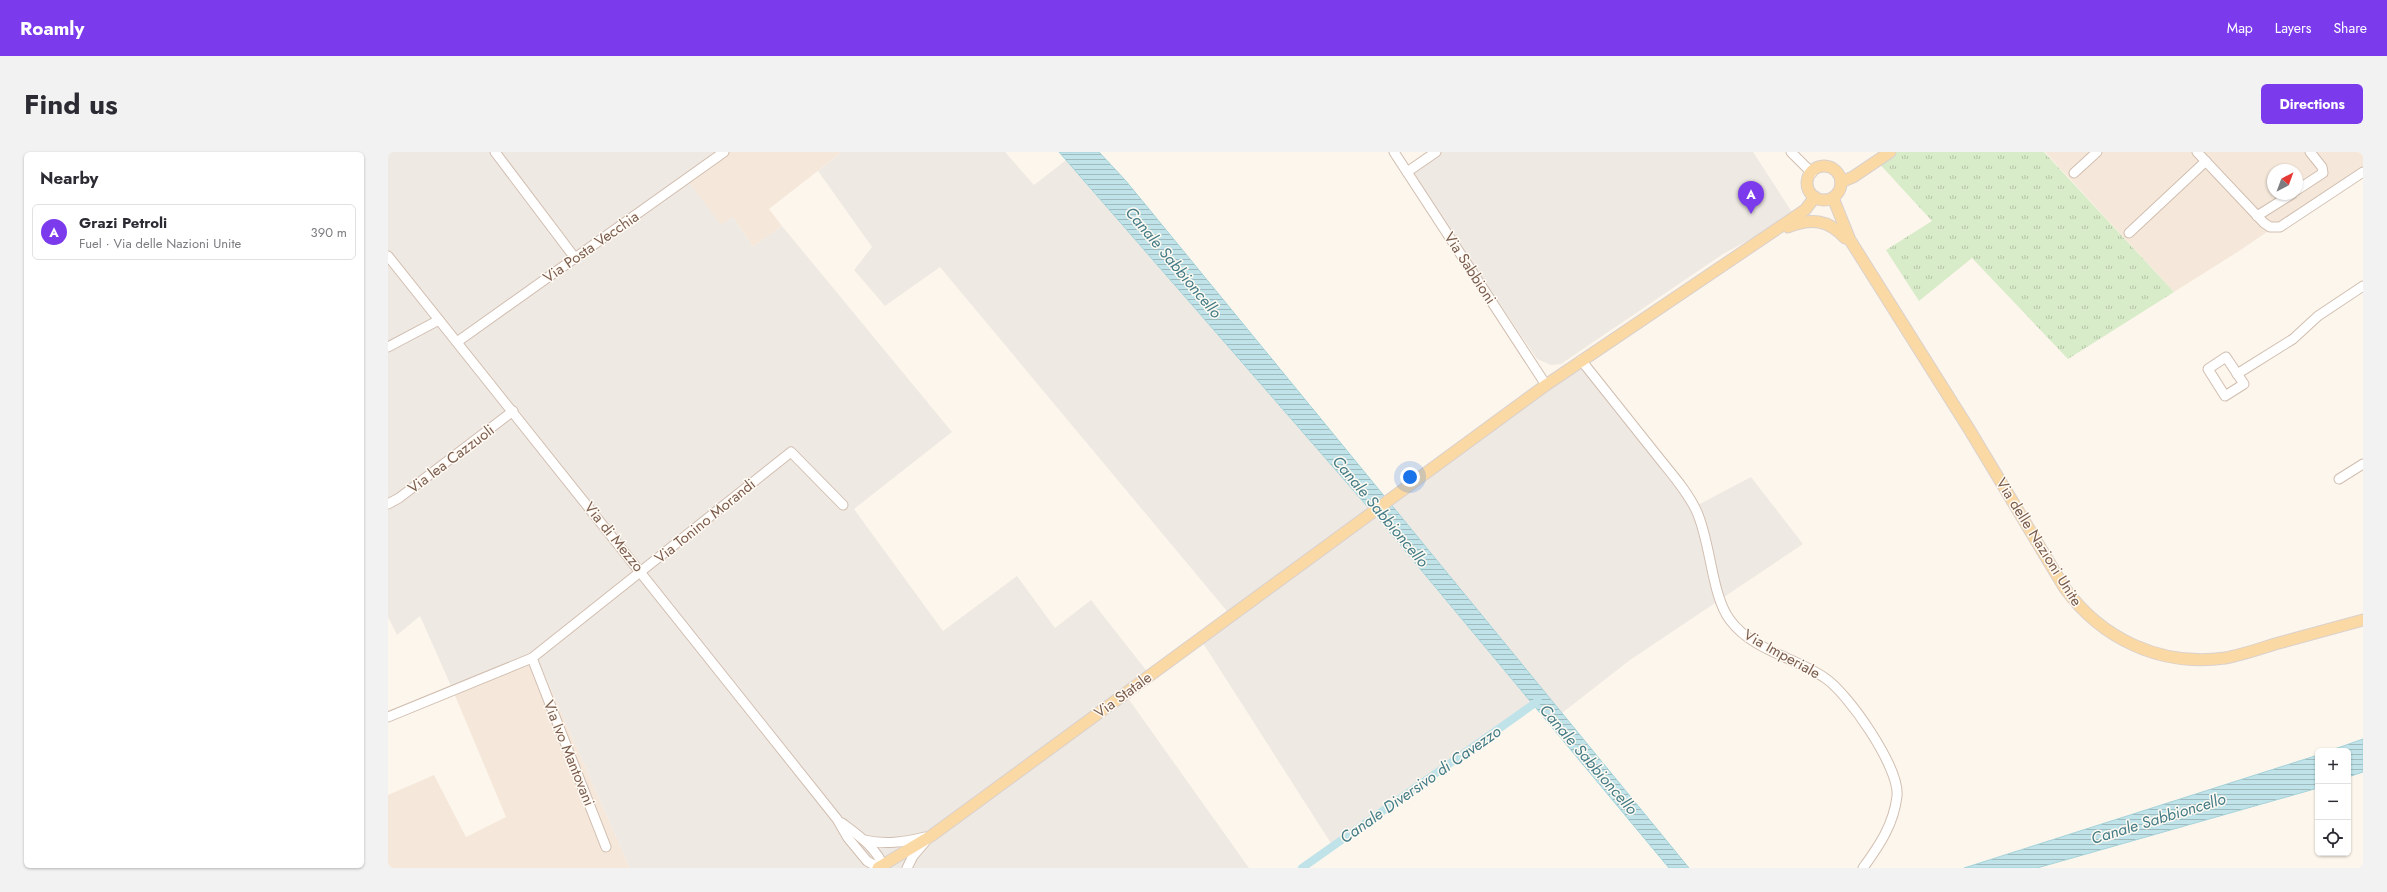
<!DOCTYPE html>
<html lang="en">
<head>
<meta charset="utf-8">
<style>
	:root { --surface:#fff; --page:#f2f2f3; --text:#2b2b33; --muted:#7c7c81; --line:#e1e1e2; --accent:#7c3aed }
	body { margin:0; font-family:Jost,sans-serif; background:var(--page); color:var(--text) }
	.controls { position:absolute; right:12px; bottom:12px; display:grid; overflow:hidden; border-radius:6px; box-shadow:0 1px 3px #0004 }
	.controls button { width:36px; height:36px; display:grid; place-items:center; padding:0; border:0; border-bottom:1px solid var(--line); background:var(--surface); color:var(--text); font:20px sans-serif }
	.compass { position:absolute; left:1879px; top:12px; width:36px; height:36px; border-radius:50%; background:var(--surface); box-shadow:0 1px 3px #0004; rotate:41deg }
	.you { position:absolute; left:1022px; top:325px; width:14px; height:14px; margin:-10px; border:3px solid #fff; border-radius:50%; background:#1a73e8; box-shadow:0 0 0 6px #1a73e833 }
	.badge { display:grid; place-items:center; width:26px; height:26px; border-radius:50%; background:var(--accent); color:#fff; font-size:13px; font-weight:700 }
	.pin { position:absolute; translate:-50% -33px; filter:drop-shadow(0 1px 2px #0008) }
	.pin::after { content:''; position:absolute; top:21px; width:14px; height:12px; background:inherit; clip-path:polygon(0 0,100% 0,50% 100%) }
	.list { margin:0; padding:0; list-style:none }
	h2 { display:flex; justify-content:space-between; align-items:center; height:52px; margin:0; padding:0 16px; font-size:17px }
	h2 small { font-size:13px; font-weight:400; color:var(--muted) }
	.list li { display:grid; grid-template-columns:26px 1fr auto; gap:12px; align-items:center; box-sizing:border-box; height:56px; margin:0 8px 8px; padding:0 8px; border:1px solid var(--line); border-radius:6px }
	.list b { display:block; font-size:15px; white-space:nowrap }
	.list p { margin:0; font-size:13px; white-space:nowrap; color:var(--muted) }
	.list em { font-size:13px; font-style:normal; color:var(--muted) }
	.icon { flex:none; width:22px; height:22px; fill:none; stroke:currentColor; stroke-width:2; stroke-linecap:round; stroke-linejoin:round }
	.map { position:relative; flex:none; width:1975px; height:716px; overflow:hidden; border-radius:6px }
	header { display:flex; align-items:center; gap:24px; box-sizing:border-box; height:56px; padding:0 20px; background:var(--accent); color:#fff }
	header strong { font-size:19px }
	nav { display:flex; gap:22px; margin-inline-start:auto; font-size:14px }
	.intro { display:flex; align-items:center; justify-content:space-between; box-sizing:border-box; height:96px; padding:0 24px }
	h1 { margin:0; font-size:28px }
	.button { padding:10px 18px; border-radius:6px; background:var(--accent); color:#fff; font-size:14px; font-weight:700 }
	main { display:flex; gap:24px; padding:0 24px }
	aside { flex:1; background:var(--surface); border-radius:6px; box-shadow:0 1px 3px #0004 }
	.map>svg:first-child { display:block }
</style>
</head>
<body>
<header>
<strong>Roamly</strong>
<nav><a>Map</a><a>Layers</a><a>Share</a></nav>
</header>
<div class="intro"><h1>Find us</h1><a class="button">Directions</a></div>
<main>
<aside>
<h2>Nearby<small></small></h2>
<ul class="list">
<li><span class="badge">A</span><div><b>Grazi Petroli</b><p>Fuel · Via delle Nazioni Unite</p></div><em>390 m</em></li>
</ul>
</aside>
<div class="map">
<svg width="1975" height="716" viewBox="0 0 1975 716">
	<defs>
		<pattern id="park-tufts" width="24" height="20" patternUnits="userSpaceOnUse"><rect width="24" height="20" fill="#d8ecc9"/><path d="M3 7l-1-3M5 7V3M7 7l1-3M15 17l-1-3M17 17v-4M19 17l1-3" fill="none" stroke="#b4c2a5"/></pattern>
		<pattern id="water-rules" width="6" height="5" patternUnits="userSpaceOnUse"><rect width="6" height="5" fill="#bfe3e8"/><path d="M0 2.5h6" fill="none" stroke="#a0bbbe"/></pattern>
	</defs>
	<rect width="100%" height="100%" fill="#fdf6ec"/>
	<g fill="#f5e8da" fill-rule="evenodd">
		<path d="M332 0H454L381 57 394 74 365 95 345 65 333 74 297 25Z"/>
		<path d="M1657 0H1975V15L1851 99 1786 140ZM1885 18H1909V42H1885Z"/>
		<path d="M146 499 242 716H0V643L46 623 78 685 118 665 63 534Z"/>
	</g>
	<g fill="#efe9e4">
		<path d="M0 0H332L297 25 333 73 345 65 365 95 394 74 564 280 466 357 555 479 629 424 667 476 703 448 761 522 737 542 861 716H242L146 499 63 534 32 464 9 483 0 465Z"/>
		<path d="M454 0H617L646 33 678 8 999 377 1144 551 946 696 813 488 843 464 552 115 497 154 466 118 484 95 430 19Z"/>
		<path d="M1054 0H1365L1404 60 1365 86 1335 102 1173 212 1163 213 1149 207 1024 23Z"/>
		<path d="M1198 212 1306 355 1363 325 1415 392 1242 508 1174 561 1002 352Z"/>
	</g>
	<path fill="url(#park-tufts)" d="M1497 0H1656L1786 140 1680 207 1584 106 1531 149 1498 98 1544 69 1487 7Z"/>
	<g fill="url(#water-rules)" stroke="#a5d3da">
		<path d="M671 0H711L738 29 1301 716H1281L999 377Z"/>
		<path d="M1975 587V620L1960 625V599H1941Z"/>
		<path d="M1930 603V636L1649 716H1576Z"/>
	</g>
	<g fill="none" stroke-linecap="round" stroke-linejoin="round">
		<path stroke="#bfe3e8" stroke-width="8" d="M914 716 1150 549"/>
		<defs>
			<g id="minor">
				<path d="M107 0 187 106"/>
				<path d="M1006 0 1158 233"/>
				<path d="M1403 0 1424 21"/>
				<path d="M1809 0 1876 71 1882 75H1892L1975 20"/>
				<path d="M1019 20 1048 0"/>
				<path d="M1686 21 1709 0"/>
				<path d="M1909 38 1935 21 1934 15 1922 0"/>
				<path d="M1869 64 1904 42"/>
				<path d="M1741 81 1818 9"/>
				<path d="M0 104 449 667 460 686 479 709 486 713H495"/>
				<path d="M69 190 336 0"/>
				<path d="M0 195 51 168"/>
				<path d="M1838 205 1856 232 1837 244 1820 217Z"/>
				<path d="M1193 208C1218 239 1242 270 1267 301 1281 319 1298 337 1308 358 1323 389 1323 443 1342 468 1365 499 1407 505 1437 526 1460 541 1512 616 1509 644 1506 672 1491 694 1475 716"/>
				<path d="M1849 222 1905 187 1930 164 1975 134"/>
				<path d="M1951 327 1975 312"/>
				<path d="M0 352 11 346 125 259"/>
				<path d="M144 506 218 695"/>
				<path d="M0 565 144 506 403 300 455 353"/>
				<path d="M454 671C470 683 489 696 496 716"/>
				<path d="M476 688C497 693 516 690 537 685"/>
				<path d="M519 716 525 704 537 690"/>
			</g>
			<g id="major">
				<circle cx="1436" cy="31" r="17"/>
				<path d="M1453 30 1465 25 1502 0"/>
				<path d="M1445 46 1462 88 1581 277 1676 435C1713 487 1773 515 1837 506 1854 503 1871 497 1887 492 1916 484 1946 476 1975 468"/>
				<path d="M1400 75C1423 66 1440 67 1457 86"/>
				<path d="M490 716 543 684 1158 233 1417 58 1427 45"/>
			</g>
		</defs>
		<use href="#minor" stroke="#d1beb0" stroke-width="11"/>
		<use href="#major" stroke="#dad1cd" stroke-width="13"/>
		<use href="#minor" stroke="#fff" stroke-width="9"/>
		<use href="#major" stroke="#fbd9a5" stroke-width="11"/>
	</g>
	<g text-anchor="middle" stroke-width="3" stroke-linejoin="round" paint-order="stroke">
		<g font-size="15" fill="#7a5c4d" stroke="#fffaf3">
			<text transform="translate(203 95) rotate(-35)" y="5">Via Posta Vecchia</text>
			<text transform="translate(1082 116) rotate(57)" y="5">Via Sabbioni</text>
			<text transform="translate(63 307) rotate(-37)" y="5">Via lea Cazzuoli</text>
			<text transform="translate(317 369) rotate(-39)" y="5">Via Tonino Morandi</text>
			<text transform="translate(226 385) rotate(51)" y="5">Via di Mezzo</text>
			<text transform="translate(1651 390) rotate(58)" y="5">Via delle Nazioni Unite</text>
			<text transform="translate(1394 502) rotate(29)" y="5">Via Imperiale</text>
			<text transform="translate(735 543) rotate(-36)" y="5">Via Statale</text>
			<text transform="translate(181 601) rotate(68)" y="5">Via Ivo Mantovani</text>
		</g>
		<g font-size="16" font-style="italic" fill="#437c86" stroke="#fffaf3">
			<text transform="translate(786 110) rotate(50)" y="6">Canale Sabbioncello</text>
			<text transform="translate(993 359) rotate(50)" y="6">Canale Sabbioncello</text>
			<text transform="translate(1201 607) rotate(49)" y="6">Canale Sabbioncello</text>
			<text transform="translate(1032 632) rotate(-35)" y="6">Canale Diversivo di Cavezzo</text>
			<text transform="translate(1770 666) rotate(-17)" y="6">Canale Sabbioncello</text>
		</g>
	</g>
</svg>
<div class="controls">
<button>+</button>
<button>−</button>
<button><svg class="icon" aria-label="locate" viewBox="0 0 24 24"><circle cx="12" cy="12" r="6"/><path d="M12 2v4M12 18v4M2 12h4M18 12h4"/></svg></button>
</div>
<svg class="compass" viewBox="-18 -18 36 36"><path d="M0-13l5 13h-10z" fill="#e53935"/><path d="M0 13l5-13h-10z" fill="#7c7c81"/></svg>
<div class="you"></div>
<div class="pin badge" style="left:1363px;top:62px">A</div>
</div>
</main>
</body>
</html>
